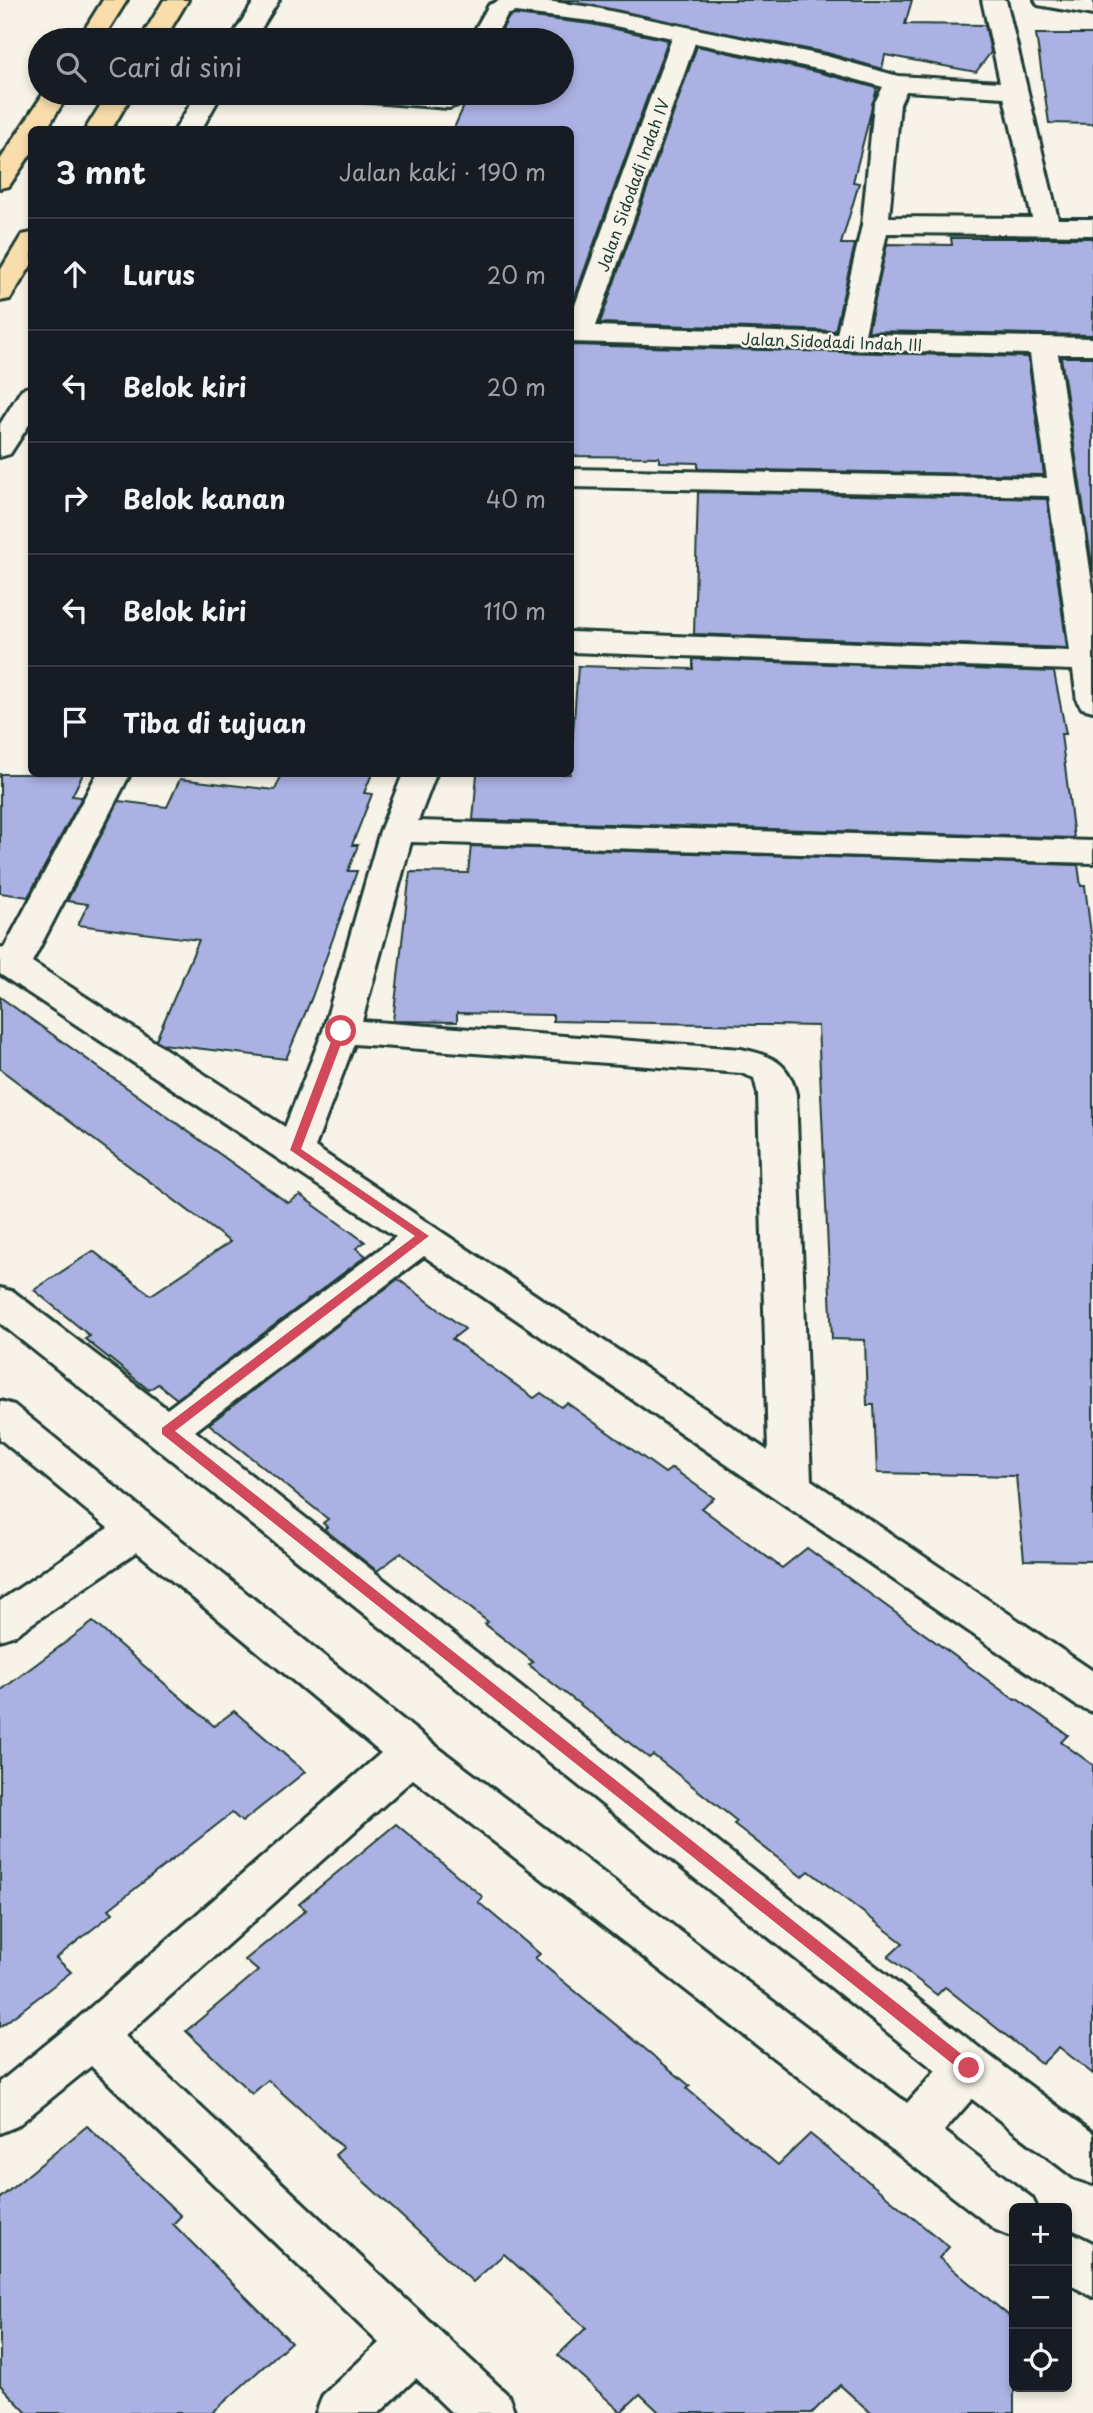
<!DOCTYPE html>
<html lang="id">
<head>
<meta charset="utf-8">
<style>
	:root { --surface:#171b24; --page:#20242c; --text:#f1f3f6; --muted:#9ea1a6; --line:#363941 }
	body { margin:0; font-family:"Playpen Sans",sans-serif; background:var(--page); color:var(--text) }
	.controls { position:absolute; right:21px; bottom:21px; display:grid; overflow:hidden; border-radius:10px; box-shadow:0 4px 10px #0003 }
	.controls button { width:63px; height:63px; display:grid; place-items:center; padding:0; border:0; border-bottom:2px solid var(--line); background:var(--surface); color:var(--text); font:35px sans-serif }
	.stop { position:absolute; width:21px; height:21px; margin:-16px; border:5px solid #d1495b; border-radius:50%; background:#fff }
	.stop.end { background:#d1495b; border-color:#fff; box-shadow:0 2px 7px #0008 }
	.list { margin:0; padding:0; list-style:none }
	h2 { display:flex; justify-content:space-between; align-items:center; height:91px; margin:0; padding:0 28px; font-size:30px }
	h2 small { font-size:23px; font-weight:400; color:var(--muted) }
	.list li { display:grid; grid-template-columns:46px 1fr auto; gap:21px; align-items:center; box-sizing:border-box; height:112px; padding:0 28px; border-top:2px solid var(--line) }
	.list b { display:block; font-size:26px; white-space:nowrap }
	.list em { font-size:23px; font-style:normal; color:var(--muted) }
	.icon { flex:none; width:38px; height:38px; fill:none; stroke:currentColor; stroke-width:2; stroke-linecap:round; stroke-linejoin:round }
	.map { position:relative; flex:none; width:1093px; height:2413px; overflow:hidden }
	.search { position:absolute; background:var(--surface); box-shadow:0 4px 10px #0003; left:28px; top:28px; width:546px; height:77px; display:flex; align-items:center; gap:18px; box-sizing:border-box; padding:0 24px; border-radius:38px; color:var(--muted); font-size:26px }
	.panel { position:absolute; background:var(--surface); box-shadow:0 4px 10px #0003; left:28px; top:126px; width:546px; height:651px; border-radius:10px }
	.map>svg:first-child { display:block }
</style>
</head>
<body>
<div class="map">
<svg width="1093" height="2413" viewBox="0 0 1093 2413">
	<rect width="100%" height="100%" fill="#f7f3e8"/>
	<filter id="ink" filterUnits="userSpaceOnUse"><feTurbulence type="fractalNoise" baseFrequency=".0143" numOctaves="2"/><feDisplacementMap in="SourceGraphic" scale="14" xChannelSelector="R" yChannelSelector="G"/><feConvolveMatrix kernelMatrix="1 2 1 2 8 2 1 2 1" color-interpolation-filters="sRGB"/></filter>
	<g filter="url(#ink)">
		<g fill="#abb1e2" stroke="#1f3d34" stroke-width="2">
			<path d="M558 0H912L905 24 985 25 991 52 976 72 885 55 882 69 827 53Z"/>
			<path d="M515 15 591 24 668 40 570 310V130H453L470 93H562V40H496L509 17Z"/>
			<path d="M1036 34H1093V124L1049 123Z"/>
			<path d="M697 46 821 73 877 88 853 182 859 183 841 244H855L835 331 600 323Z"/>
			<path d="M951 238H1093V335L868 331 887 244 952 245Z"/>
			<path d="M570 345 1028 357 1044 475 698 469V463L659 462V457L570 456Z"/>
			<path d="M1061 357H1093V572Z"/>
			<path d="M698 492 1047 499 1067 648 694 634Z"/>
			<path d="M693 659 1054 672 1066 734H1061L1074 838 473 820 477 774H570L578 666 693 669Z"/>
			<path d="M0 774H83L72 796 82 797 28 897 0 893Z"/>
			<path d="M282 774H372L364 793 372 794 352 845H358L348 871H357L312 997 286 1059 162 1044 156 1040 199 940 78 925 88 904 67 901 119 801 167 807 180 779 275 790Z"/>
			<path d="M471 846 1078 865 1081 886H1085L1093 950V1561L1024 1560 1016 1476 877 1473 874 1405H867L865 1340 832 1339 818 1026 553 1021V1015L457 1013V1022L393 1021 410 872 468 873Z"/>
			<path d="M0 997 288 1203 300 1195 365 1242 356 1248 366 1256 177 1399 158 1384 149 1390 85 1339 90 1336 34 1290 93 1251 151 1295 230 1242 0 1069Z"/>
			<path d="M398 1279 465 1329 452 1339 534 1398 541 1393 561 1407 567 1403 665 1473 672 1468 714 1498 701 1508 782 1568 807 1548 1015 1700 1017 1699 1068 1735 1061 1742 1093 1765V2074L1059 2047 1042 2064 945 1987 937 1995 888 1957 903 1943 809 1871 802 1877 734 1824 737 1821 653 1755 649 1758 529 1665 533 1662 485 1624 488 1622 401 1553 377 1571 324 1529 327 1527 323 1523 328 1519 209 1424Z"/>
			<path d="M93 1622 214 1726 234 1711 305 1772 242 1822 232 1813 109 1909 113 1913 56 1958 71 1972 0 2027V1691Z"/>
			<path d="M396 1824 483 1897 478 1902 540 1954 535 1958 690 2086 687 2089 778 2165 810 2134 949 2247 939 2258 1014 2320V2413H871L840 2385 812 2413H660L640 2394 621 2412 558 2355 586 2328 504 2254 473 2282 335 2155 343 2148 268 2080 252 2094 186 2031 258 1971 245 1960 306 1910 299 1904Z"/>
			<path d="M87 2126 181 2216 173 2224 291 2342 212 2413H27L0 2385V2198Z"/>
		</g>
		<g fill="none" stroke-linecap="round" stroke-linejoin="round">
			<defs>
				<g id="minor">
					<path d="M255 0H279L254 40H230Z"/>
					<path d="M501 0H538L591 7 826 56 898 76 1000 82 982 0H1006L1058 219H1093V235L887 233 865 334 1093 338V354H1058L1093 590V711L1082 708 1077 701 1073 670 570 652V632L1070 651 1049 496 570 487V469L1047 478 1030 354 570 342V319L672 38 591 21 515 12 507 15 493 40H469L489 5ZM695 43 822 70 883 87 874 104 862 225 837 334 596 326ZM906 91 1004 97 1032 218 889 217 900 104Z"/>
					<path d="M1035 0 1093 1V15L1038 5Z"/>
					<path d="M197 93H222L201 130H175Z"/>
					<path d="M345 93H451L458 95 462 100 458 105 449 108 358 101 349 98Z"/>
					<path d="M32 386V420L10 454 0 457V424L22 389Z"/>
					<path d="M97 774H130L32 962 285 1127 323 1031 380 831 403 774H436L418 821 1093 841V863L411 842 362 1021 741 1049C771 1055 789 1062 796 1094L811 1480 1093 1671V1712L1077 1706 424 1256 195 1431 986 2053 1093 2133V2184L1075 2178 972 2099 944 2131 1032 2198 1037 2208H1014V2237L996 2230 413 1779 125 2036 508 2395 515 2413H452L416 2378 379 2413H316L323 2395 379 2343 91 2066 17 2126 0 2133V2082L75 2021 381 1753 137 1552 15 1635 0 1640V1601L108 1528 0 1439V1401L14 1405 428 1740 907 2103 936 2071 0 1323V1288L14 1292 167 1409 396 1237 0 974V947L4 948ZM354 1044 741 1073 754 1078 758 1094 768 1451 315 1147Z"/>
					<path d="M1067 2230 1093 2243V2297L1067 2283Z"/>
				</g>
				<g id="trunk">
					<path d="M103 0H127L102 40H78Z"/>
					<path d="M164 0H188L164 40H140Z"/>
					<path d="M44 93H69L46 130H32V152L9 186 0 188V160Z"/>
					<path d="M108 93H133L111 130H85Z"/>
					<path d="M32 233V264L10 299 0 301V271L22 235Z"/>
				</g>
			</defs>
			<use href="#minor" stroke="#1f3d34" stroke-width="6"/>
			<use href="#trunk" stroke="#1f3d34" stroke-width="6"/>
			<use href="#minor" fill="#f7f3e8" fill-rule="evenodd"/>
			<use href="#trunk" fill="#f9deab" fill-rule="evenodd"/>
		</g>
	</g>
	<path fill="#d1495b" d="M341 1027 346 1031 301 1149 429 1236 175 1431 974 2064V2073H964L162 1434V1428L415 1236 290 1150 335 1031Z"/>
	<g text-anchor="middle" stroke-width="5" stroke-linejoin="round" paint-order="stroke">
		<g font-size="16" fill="#1f3d34" stroke="#f7f3e8">
			<text transform="translate(633 185) rotate(-70)" y="6">Jalan Sidodadi Indah IV</text>
			<text transform="translate(832 342) rotate(2)" y="6">Jalan Sidodadi Indah III</text>
		</g>
	</g>
</svg>
<div class="controls">
<button>+</button>
<button>−</button>
<button><svg class="icon" aria-label="locate" viewBox="0 0 24 24"><circle cx="12" cy="12" r="6"/><path d="M12 2v4M12 18v4M2 12h4M18 12h4"/></svg></button>
</div>
<div class="stop" style="left:341px;top:1031px"></div>
<div class="stop end" style="left:969px;top:2068px"></div>
<div class="search"><svg class="icon" aria-label="search" viewBox="0 0 24 24"><circle cx="10" cy="10" r="6"/><path d="M15 15l6 6"/></svg>Cari di sini</div>
<section class="panel">
<h2>3 mnt<small>Jalan kaki · 190 m</small></h2>
<ul class="list">
<li><svg class="icon" aria-label="ahead" viewBox="0 0 24 24"><path d="M12 20V5M6 11l6-6 6 6"/></svg><div><b>Lurus</b></div><em>20 m</em></li>
<li><svg class="icon" aria-label="left" viewBox="0 0 24 24"><path d="M17 20v-9H6M10 6l-5 5 5 5"/></svg><div><b>Belok kiri</b></div><em>20 m</em></li>
<li><svg class="icon" aria-label="right" viewBox="0 0 24 24"><path d="M7 20v-9h11M14 6l5 5-5 5"/></svg><div><b>Belok kanan</b></div><em>40 m</em></li>
<li><svg class="icon" aria-label="left" viewBox="0 0 24 24"><path d="M17 20v-9H6M10 6l-5 5 5 5"/></svg><div><b>Belok kiri</b></div><em>110 m</em></li>
<li><svg class="icon" aria-label="arrive" viewBox="0 0 24 24"><path d="M6 21V4h12l-3 4 3 4H6"/></svg><div><b>Tiba di tujuan</b></div></li>
</ul>
</section>
</div>
</body>
</html>
